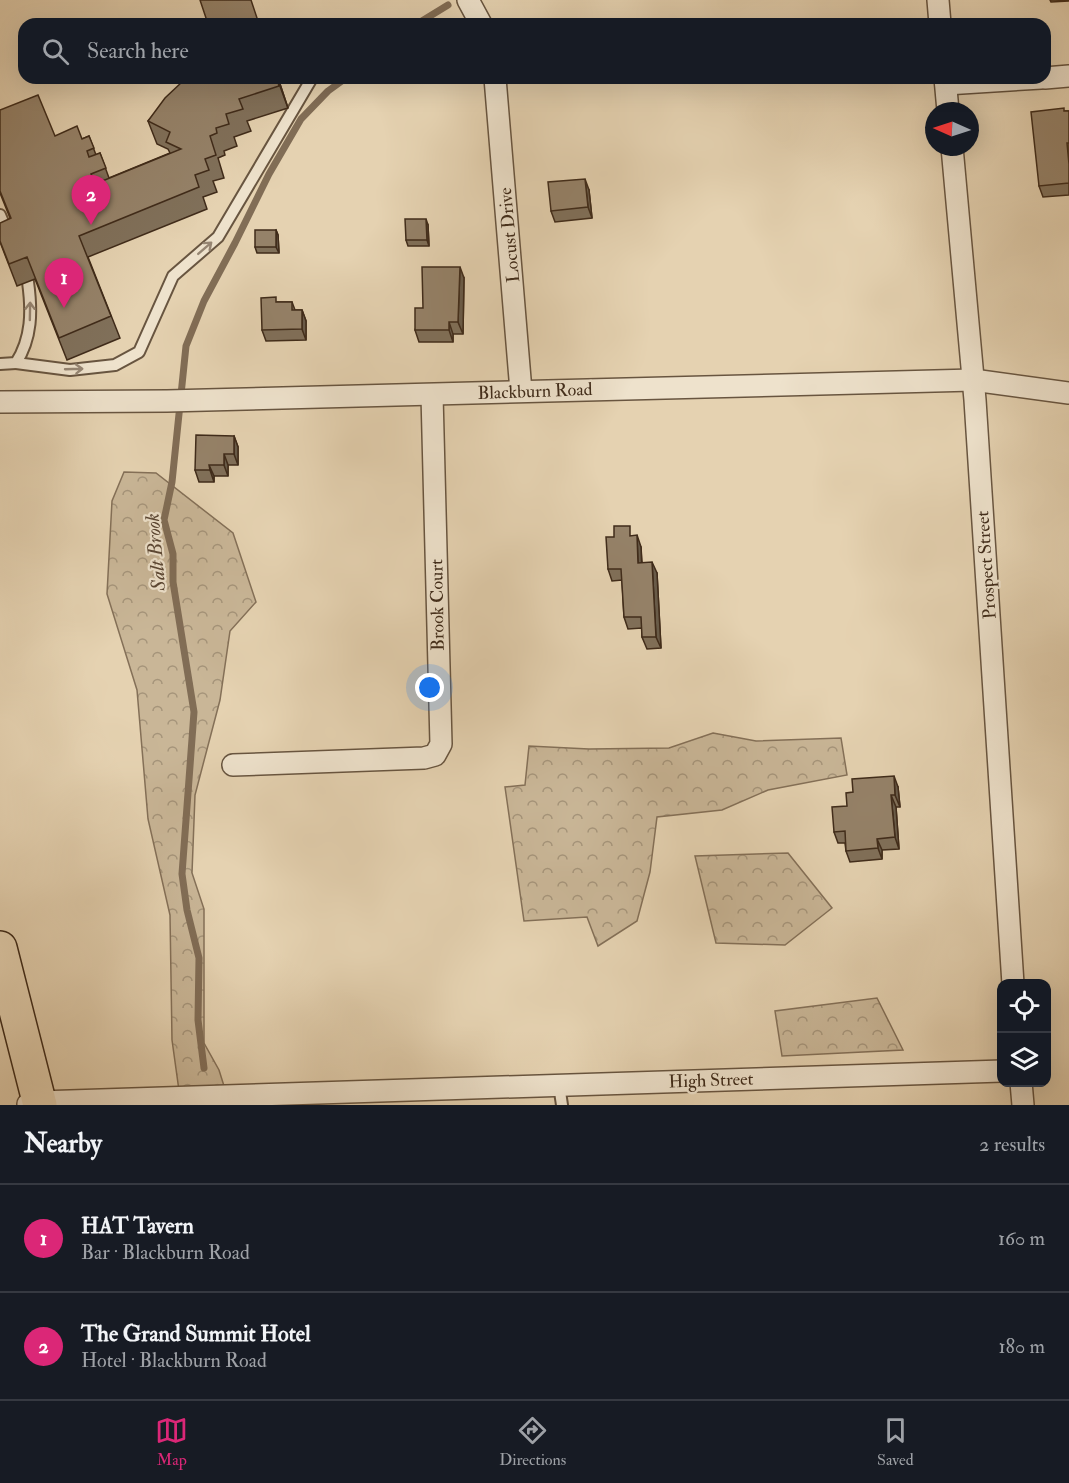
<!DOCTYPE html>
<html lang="en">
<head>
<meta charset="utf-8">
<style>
	:root { --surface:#171b24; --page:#242831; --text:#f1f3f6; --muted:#9ea1a6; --line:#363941; --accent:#db2777 }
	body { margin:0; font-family:"IM FELL Double Pica",serif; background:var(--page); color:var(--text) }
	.controls { position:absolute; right:18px; bottom:18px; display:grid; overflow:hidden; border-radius:12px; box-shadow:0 6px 24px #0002 }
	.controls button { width:54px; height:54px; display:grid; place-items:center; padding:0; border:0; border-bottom:2px solid var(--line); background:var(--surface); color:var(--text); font:30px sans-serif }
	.compass { position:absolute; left:925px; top:102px; width:54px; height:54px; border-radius:50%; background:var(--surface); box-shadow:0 6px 24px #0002; rotate:273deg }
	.you { position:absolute; left:430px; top:688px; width:21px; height:21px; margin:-15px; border:4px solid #fff; border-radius:50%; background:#1a73e8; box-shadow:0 0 0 9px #1a73e833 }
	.badge { display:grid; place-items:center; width:39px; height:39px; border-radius:50%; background:var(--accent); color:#fff; font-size:20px; font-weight:700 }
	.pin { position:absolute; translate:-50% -50px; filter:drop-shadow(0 2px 3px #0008) }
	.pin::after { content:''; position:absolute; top:32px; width:21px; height:18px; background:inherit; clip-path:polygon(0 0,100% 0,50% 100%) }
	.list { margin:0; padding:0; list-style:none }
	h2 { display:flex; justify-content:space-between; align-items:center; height:78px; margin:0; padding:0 24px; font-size:26px }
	h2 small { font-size:20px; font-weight:400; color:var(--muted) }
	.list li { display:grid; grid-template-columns:39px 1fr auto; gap:18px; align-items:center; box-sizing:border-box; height:108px; padding:0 24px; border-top:2px solid var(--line) }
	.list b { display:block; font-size:22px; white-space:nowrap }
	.list p { margin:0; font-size:20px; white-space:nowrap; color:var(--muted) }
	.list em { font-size:20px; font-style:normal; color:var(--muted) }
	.icon { flex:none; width:33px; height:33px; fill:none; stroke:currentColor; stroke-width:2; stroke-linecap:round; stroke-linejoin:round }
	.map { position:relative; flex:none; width:1069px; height:1105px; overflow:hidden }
	.search { position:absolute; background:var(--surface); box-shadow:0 6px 24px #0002; left:18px; right:18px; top:18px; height:66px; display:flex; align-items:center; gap:15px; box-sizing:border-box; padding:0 21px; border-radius:18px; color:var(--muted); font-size:22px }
	.sheet { height:294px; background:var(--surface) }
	nav { display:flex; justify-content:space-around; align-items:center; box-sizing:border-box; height:84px; border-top:2px solid var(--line); background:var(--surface); font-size:16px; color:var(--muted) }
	nav a { display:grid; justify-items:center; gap:3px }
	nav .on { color:var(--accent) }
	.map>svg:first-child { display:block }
</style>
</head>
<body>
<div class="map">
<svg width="1069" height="1105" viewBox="0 0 1069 1105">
	<defs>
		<pattern id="forest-crowns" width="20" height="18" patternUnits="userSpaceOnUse" patternTransform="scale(1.5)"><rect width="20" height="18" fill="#c9b697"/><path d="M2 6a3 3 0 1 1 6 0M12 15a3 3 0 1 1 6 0" fill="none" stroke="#a5947a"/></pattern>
	</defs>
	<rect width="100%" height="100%" fill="#e5d2b1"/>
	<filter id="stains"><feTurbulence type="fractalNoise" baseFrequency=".00333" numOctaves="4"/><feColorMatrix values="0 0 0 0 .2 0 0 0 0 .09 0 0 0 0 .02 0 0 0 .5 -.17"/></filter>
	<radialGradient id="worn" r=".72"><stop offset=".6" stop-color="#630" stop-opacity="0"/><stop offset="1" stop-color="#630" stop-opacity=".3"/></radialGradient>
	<g fill="url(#forest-crowns)" stroke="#847058" stroke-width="1.5">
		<path d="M124 472 156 473 233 533 256 602 230 631 220 700 195 795 192 873 204 909V1043L219 1070 230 1105H181L172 1040 170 915 148 819 137 690 107 594 112 501Z"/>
		<path d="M713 733 756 741 841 738 847 775 768 790 722 810 657 817 650 872 637 921 598 946 587 917 524 921 505 787 525 785 529 746 589 749 669 748Z"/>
		<path d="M788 853 832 908 785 945 716 943 695 856Z"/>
		<path d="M877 998 903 1050 782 1056 775 1011Z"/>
	</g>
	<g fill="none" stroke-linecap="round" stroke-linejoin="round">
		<g stroke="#816d56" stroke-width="7">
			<path d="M417 24 448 5"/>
			<path d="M204 1068 198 1020 199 958 187 910 182 874 194 712 173 582V554L164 520 172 482 186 346 204 301 235 243 269 174 301 119 328 91 346 78"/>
		</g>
		<defs>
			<g id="service">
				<path d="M0 215 8 234"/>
				<path d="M16 363 70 370 115 365 139 352 173 276 218 237 312 78"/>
				<path d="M0 364 16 363C32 338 32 311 28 282"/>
				<path d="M559 1085 562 1105"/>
			</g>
			<g id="minor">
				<path d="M468 0 481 24"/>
				<path d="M938 0 940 24"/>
				<path d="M495 78 521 391"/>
				<path d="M945 78 948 111"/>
				<path d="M1045 78 1069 76"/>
				<path d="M946 84 1041 78"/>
				<path d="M952 147 975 400 1013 984"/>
				<path d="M0 402 167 401 973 380 1069 393"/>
				<path d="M233 765 424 758 435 755 441 744 432 395"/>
				<path d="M1021 1082 1023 1105"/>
				<path d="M28 1104 39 1102 1002 1071"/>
			</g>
			<path id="primary" d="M0 948 40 1105"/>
		</defs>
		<use href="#service" stroke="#685540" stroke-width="14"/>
		<use href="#minor" stroke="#685540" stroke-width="24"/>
		<use href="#primary" stroke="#3f2b1a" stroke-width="36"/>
		<use href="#service" stroke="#eee2cc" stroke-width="10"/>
		<use href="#minor" stroke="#eee2cc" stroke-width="21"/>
		<use href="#primary" stroke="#e5d2b1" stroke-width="33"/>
	</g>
	<g fill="#80705a" stroke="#3f2b1a" stroke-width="1.5">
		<path d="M1050 0H1069V1L1051 2Z"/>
		<path d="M187 78H278L288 108 247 121 251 131 234 137 237 146 224 151 225 155 218 158 224 178 213 181 217 192 203 197 207 209 88 257 120 338 67 360 35 279 17 286 0 242 10 218 0 193V110L55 136 82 139 89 136 96 155 100 153 109 178 170 153 168 149 157 144 148 121Z"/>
		<path d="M1065 111H1069V195L1043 197 1039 186Z"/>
		<path d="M589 190 592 218 555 222 551 211Z"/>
		<path d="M428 225 429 246H408L406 240Z"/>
		<path d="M276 230 278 235 279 253H257L255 247Z"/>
		<path d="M464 278 463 334H453V342H419L415 330 423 308Z"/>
		<path d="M277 302H292L295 310H302L306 321V340L266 341 262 330Z"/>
		<path d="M234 436 238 447V465H228V476H214V482H199L195 470Z"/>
		<path d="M633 536 641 547 642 562 657 573 661 648 647 649 642 637V628L628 629 624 617 622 580 612 581 608 569Z"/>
		<path d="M898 787 900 807H896L899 849 882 850V859L850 862 846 851 845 843H838L834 832Z"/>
	</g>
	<g fill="#685b4a" stroke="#3f2b1a" stroke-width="1.5">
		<path d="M277 78H278L288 108Z"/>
		<path d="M585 179 589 190 592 218 588 207Z"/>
		<path d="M426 219 428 225 429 246 427 240Z"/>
		<path d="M276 230 278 235 279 253 276 247Z"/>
		<path d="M460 267 464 278 463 334 458 322Z"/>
		<path d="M302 310 306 321V340L302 329Z"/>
		<path d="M449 322 453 334V342L449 330Z"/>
		<path d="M234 436 238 447V465L234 454Z"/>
		<path d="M224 454 228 465V476L224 465Z"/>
		<path d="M209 465 214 476V482L210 470Z"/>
		<path d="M637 535 641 547 642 574 638 563Z"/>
		<path d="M652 562 657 573 661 648 656 637Z"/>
		<path d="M894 776 898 787 900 807 895 795Z"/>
		<path d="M891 795 896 807 899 849 895 837Z"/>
		<path d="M877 839 882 850V859L878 848Z"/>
	</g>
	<g fill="#958269" stroke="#3f2b1a" stroke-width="1.5">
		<path d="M200 0H251L259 24H208Z"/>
		<path d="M187 78H277L279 86 239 99 243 109 226 114 229 124 216 128 217 133 210 136 216 155 205 159 209 170 195 175 199 187 79 236 111 316 59 338 27 257 9 264 0 241V223L11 218 0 191V110L38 95 55 136 77 126 82 139 89 136 94 148 87 151 89 157 100 153 106 168 91 174 95 184 181 149 166 142 170 132 148 121 165 98 183 81Z"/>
		<path d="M1064 108V111H1069V143H1067L1069 164V183L1039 186 1031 112Z"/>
		<path d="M585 179 588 207 551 211 548 182Z"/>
		<path d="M405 219H426L427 240H406Z"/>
		<rect x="255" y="230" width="21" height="17"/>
		<path d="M422 267H460L458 322H449V330H415V308H423Z"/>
		<path d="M276 297V302H292V310H302V329L262 330 261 298Z"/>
		<path d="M196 435 234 436V454H224V465H209L210 470H195Z"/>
		<path d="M614 526H630V536L637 535 638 563 652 562 656 637H642L641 617H624L621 569H608L606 537H614Z"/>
		<path d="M894 776 895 795H891L895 837 877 839 878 848 846 851 845 831 834 832 832 807 847 806 846 793 853 792 852 779Z"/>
	</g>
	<defs><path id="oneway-shaft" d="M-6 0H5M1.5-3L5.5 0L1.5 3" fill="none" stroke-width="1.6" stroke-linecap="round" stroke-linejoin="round" transform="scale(1.5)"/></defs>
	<g stroke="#968673">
		<use href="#oneway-shaft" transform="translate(205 248) rotate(-41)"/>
		<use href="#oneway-shaft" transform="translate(30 311) rotate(-89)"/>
		<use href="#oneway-shaft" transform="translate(74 369) rotate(-2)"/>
	</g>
	<g text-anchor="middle" stroke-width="4.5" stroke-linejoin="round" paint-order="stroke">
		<g font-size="18" fill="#3f2b1a" stroke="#eee2cc">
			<text transform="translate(509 235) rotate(-95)" y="6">Locust Drive</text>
			<text transform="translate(535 391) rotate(-2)" y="6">Blackburn Road</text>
			<text transform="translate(986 565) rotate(-94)" y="6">Prospect Street</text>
			<text transform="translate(437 605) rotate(-91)" y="6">Brook Court</text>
			<text transform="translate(711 1080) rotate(-2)" y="6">High Street</text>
		</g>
		<g font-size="20" font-style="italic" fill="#5a4633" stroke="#eee2cc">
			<text transform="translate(155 552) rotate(-95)" y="7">Salt Brook</text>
		</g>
	</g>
	<rect width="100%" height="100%" filter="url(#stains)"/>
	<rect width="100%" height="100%" fill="url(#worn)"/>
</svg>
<div class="controls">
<button><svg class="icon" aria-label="locate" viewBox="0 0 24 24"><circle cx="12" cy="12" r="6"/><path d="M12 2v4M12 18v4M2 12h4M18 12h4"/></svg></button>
<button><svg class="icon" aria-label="layers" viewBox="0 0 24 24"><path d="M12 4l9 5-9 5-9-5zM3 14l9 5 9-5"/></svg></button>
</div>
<svg class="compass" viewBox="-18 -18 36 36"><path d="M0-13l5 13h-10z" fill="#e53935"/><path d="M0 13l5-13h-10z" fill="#9ea1a6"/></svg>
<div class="you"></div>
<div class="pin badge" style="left:64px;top:308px">1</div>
<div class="pin badge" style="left:91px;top:225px">2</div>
<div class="search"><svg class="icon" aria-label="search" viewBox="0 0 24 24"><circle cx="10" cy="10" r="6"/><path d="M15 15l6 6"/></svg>Search here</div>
</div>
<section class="sheet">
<h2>Nearby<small>2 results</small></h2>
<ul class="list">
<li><span class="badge">1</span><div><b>HAT Tavern</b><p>Bar · Blackburn Road</p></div><em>160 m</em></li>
<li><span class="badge">2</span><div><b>The Grand Summit Hotel</b><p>Hotel · Blackburn Road</p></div><em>180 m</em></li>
</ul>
</section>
<nav>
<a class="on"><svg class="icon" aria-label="map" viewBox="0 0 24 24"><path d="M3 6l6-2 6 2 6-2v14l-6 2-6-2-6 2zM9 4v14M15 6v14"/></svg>Map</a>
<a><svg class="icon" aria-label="directions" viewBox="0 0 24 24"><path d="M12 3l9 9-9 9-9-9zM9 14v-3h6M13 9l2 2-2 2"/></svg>Directions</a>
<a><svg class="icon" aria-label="saved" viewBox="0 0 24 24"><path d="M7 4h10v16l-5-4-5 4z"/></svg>Saved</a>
</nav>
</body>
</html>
